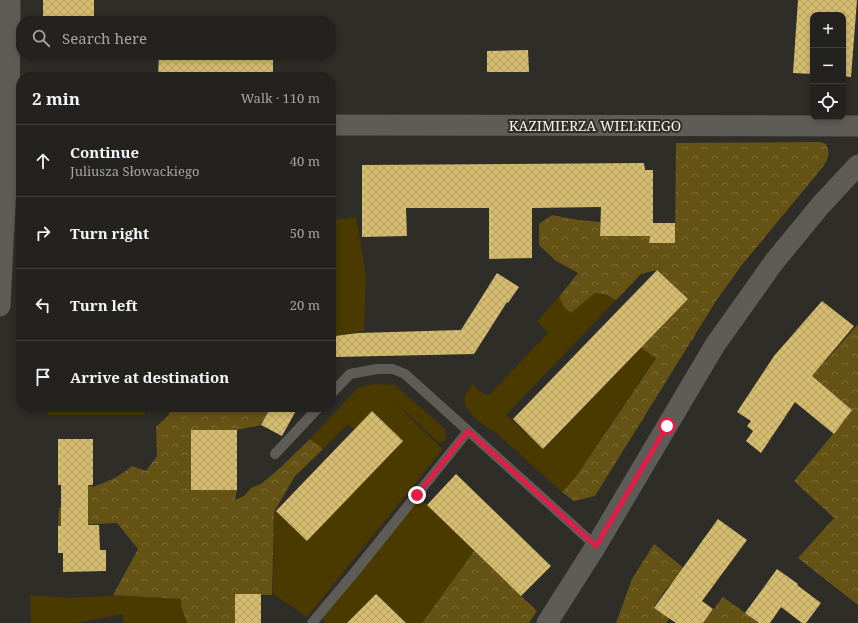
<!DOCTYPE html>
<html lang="en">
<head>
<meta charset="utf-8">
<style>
	:root { --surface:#23221e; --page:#2f2f2b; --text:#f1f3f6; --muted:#a3a4a4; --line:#403f3c }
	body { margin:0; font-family:"Noto Serif",serif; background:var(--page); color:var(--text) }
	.controls { position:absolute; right:12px; top:12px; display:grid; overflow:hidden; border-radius:8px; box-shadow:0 2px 6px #0003 }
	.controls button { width:36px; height:36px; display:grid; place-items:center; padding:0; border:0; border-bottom:1px solid var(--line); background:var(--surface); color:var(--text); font:20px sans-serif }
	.stop { position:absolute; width:12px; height:12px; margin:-9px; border:3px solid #e11d48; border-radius:50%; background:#fff }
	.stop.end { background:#e11d48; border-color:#fff; box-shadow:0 1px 4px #0008 }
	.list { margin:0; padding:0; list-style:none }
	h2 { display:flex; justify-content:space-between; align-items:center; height:52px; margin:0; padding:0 16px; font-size:17px }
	h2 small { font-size:13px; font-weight:400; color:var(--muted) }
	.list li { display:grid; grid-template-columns:26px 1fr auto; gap:12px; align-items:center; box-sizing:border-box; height:72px; padding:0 16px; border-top:1px solid var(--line) }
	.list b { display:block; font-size:15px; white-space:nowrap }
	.list p { margin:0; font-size:13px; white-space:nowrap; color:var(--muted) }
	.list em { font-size:13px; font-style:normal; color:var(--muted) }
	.icon { flex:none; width:22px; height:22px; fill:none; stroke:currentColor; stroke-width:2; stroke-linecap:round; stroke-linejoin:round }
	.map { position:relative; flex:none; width:858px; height:623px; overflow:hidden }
	.search { position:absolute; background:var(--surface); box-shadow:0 2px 6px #0003; left:16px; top:16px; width:320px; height:44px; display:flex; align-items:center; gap:10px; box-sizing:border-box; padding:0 14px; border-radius:16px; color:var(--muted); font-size:15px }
	.panel { position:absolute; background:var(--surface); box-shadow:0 2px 6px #0003; left:16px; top:72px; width:320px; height:340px; border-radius:16px }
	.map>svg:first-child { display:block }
</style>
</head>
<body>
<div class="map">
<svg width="858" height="623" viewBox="0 0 858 623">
	<defs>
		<pattern id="forest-crowns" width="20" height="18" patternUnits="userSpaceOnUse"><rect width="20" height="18" fill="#655315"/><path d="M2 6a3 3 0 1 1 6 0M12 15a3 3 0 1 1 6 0" fill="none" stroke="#7c6c37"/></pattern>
		<pattern id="building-cross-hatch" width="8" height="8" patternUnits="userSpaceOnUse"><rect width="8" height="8" fill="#d5bc6e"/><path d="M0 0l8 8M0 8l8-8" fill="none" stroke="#b29f64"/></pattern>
	</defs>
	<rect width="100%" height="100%" fill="#2f2d28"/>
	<g fill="#4a3a00">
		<path d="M356 217 366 276 364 331 335 336 336 357H331V220Z"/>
		<path d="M595 293 609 296 616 300 506 415 544 449 641 348 656 357 575 478 562 492 492 429 491 430C481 423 461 411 465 396 466 392 470 388 472 384L483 394 489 395 548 333 537 321 559 297 564 307Z"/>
		<path d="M376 384 395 385 445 429 446 441 438 442 396 403 417 425 443 449 307 617 273 594 274 512 276 511 307 541 402 441 372 411 354 430 348 424 323 449 310 439 359 387Z"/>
		<rect x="48" y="407" width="97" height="8"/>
		<path d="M417 495 474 551 422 623H406L376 594 347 623H326L319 615Z"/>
		<path d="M30 595 68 598 121 595 183 599 181 606 187 623H124L122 614 76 623H31Z"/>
	</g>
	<g fill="url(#forest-crowns)">
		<path d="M820 142 826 144C831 154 828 159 822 168L741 266 716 301 595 496 574 501 562 492 575 478 656 358 641 348 688 299 657 270 641 274 616 300 607 295 595 293 571 313 564 307 559 297 578 273 556 261 539 245V224L552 215 578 220 600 222V236L650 223V243L675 242 676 143Z"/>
		<path d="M858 324V605L798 558 834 518 794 481 847 417 806 383Z"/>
		<path d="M169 407H271L261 425 237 430H191V490H237L235 500 244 496 251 488 261 484 280 468 310 439 323 449 295 476 274 512 272 595 236 594 235 623H187L181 606V599L113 595 138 549 117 523 58 526 59 508 88 506V485L93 487C109 481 119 477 132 466L146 471 157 456 156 427 169 415Z"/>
		<path d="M654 544 685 569 666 589 654 607 670 618 666 623H616L632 579Z"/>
		<path d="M474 551 537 611 529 623H422Z"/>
		<path d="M723 597 759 623H703Z"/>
	</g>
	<g fill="url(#building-cross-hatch)">
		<path d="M43 0H94V21H70V19L43 20Z"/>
		<path d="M798 0H857L851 77 843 76V15H813V74L793 73Z"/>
		<path d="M528 50 529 72H487V51Z"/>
		<path d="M159 55H273V77H158Z"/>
		<path d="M644 163 645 170H653V223H675V243H649L650 236H600L601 207 532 208V258L489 259V208H406L407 236 362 237V165Z"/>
		<path d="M657 270 688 299 543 449 513 419Z"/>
		<path d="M497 273 519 287 508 303 507 302 474 354 336 357 335 336 358 333 461 330Z"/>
		<path d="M822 301 854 326 812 376 852 410 834 434 795 402 761 453 746 441 753 431 747 426 751 421 737 412 774 356Z"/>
		<path d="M271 407H298L282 436 261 425Z"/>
		<path d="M372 411 403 441 307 541 276 511Z"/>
		<rect x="191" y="430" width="46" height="60"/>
		<path d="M58 439H93V485H88V525H99L100 550H106V571L63 572V553H58V526H61V485H58Z"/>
		<path d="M456 474 551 566 521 596 427 505Z"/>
		<path d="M718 519 747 540 702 601 713 609 703 623H676L654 608Z"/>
		<path d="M777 569 798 584 797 585 821 603 806 623H802L781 607 770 623H759L745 613Z"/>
		<rect x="235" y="594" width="26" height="29"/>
		<path d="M376 594 406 623H347Z"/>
	</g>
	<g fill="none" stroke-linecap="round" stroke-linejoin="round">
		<g stroke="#5e5c56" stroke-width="10">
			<path d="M331 394 350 374 377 369H393L405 374 596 546"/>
			<path d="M275 454 319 407"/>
			<path d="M312 623 354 573 468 431"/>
		</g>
		<g stroke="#5e5c56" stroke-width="21">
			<path d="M331 125 858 126"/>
			<path d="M0 306 9 125 10 0"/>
			<path d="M547 623 596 546 715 345 774 262 820 206 858 165"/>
		</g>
	</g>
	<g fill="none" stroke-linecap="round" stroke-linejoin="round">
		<path stroke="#e11d48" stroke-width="5" d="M417 495 468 431 596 546 667 426"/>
	</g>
	<g text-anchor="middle" stroke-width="4" stroke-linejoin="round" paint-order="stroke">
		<g font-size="14" fill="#f3f2ee" stroke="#2f2d28">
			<text x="595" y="131">KAZIMIERZA WIELKIEGO</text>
		</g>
	</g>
</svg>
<div class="controls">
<button>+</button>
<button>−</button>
<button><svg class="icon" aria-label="locate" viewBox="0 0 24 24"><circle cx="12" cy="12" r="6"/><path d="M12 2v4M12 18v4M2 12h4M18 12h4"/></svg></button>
</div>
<div class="stop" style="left:667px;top:426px"></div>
<div class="stop end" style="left:417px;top:495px"></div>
<div class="search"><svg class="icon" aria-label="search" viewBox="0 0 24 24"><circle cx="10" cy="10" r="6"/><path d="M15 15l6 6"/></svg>Search here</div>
<section class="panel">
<h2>2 min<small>Walk · 110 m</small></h2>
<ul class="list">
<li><svg class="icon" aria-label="ahead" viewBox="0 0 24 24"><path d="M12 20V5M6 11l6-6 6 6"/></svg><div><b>Continue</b><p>Juliusza Słowackiego</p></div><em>40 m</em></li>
<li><svg class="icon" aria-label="right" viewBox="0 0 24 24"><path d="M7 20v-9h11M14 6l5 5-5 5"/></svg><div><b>Turn right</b></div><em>50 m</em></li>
<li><svg class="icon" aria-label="left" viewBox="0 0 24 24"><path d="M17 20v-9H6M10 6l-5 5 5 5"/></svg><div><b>Turn left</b></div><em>20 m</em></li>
<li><svg class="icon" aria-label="arrive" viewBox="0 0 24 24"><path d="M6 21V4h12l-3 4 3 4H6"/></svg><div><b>Arrive at destination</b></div></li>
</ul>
</section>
</div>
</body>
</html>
